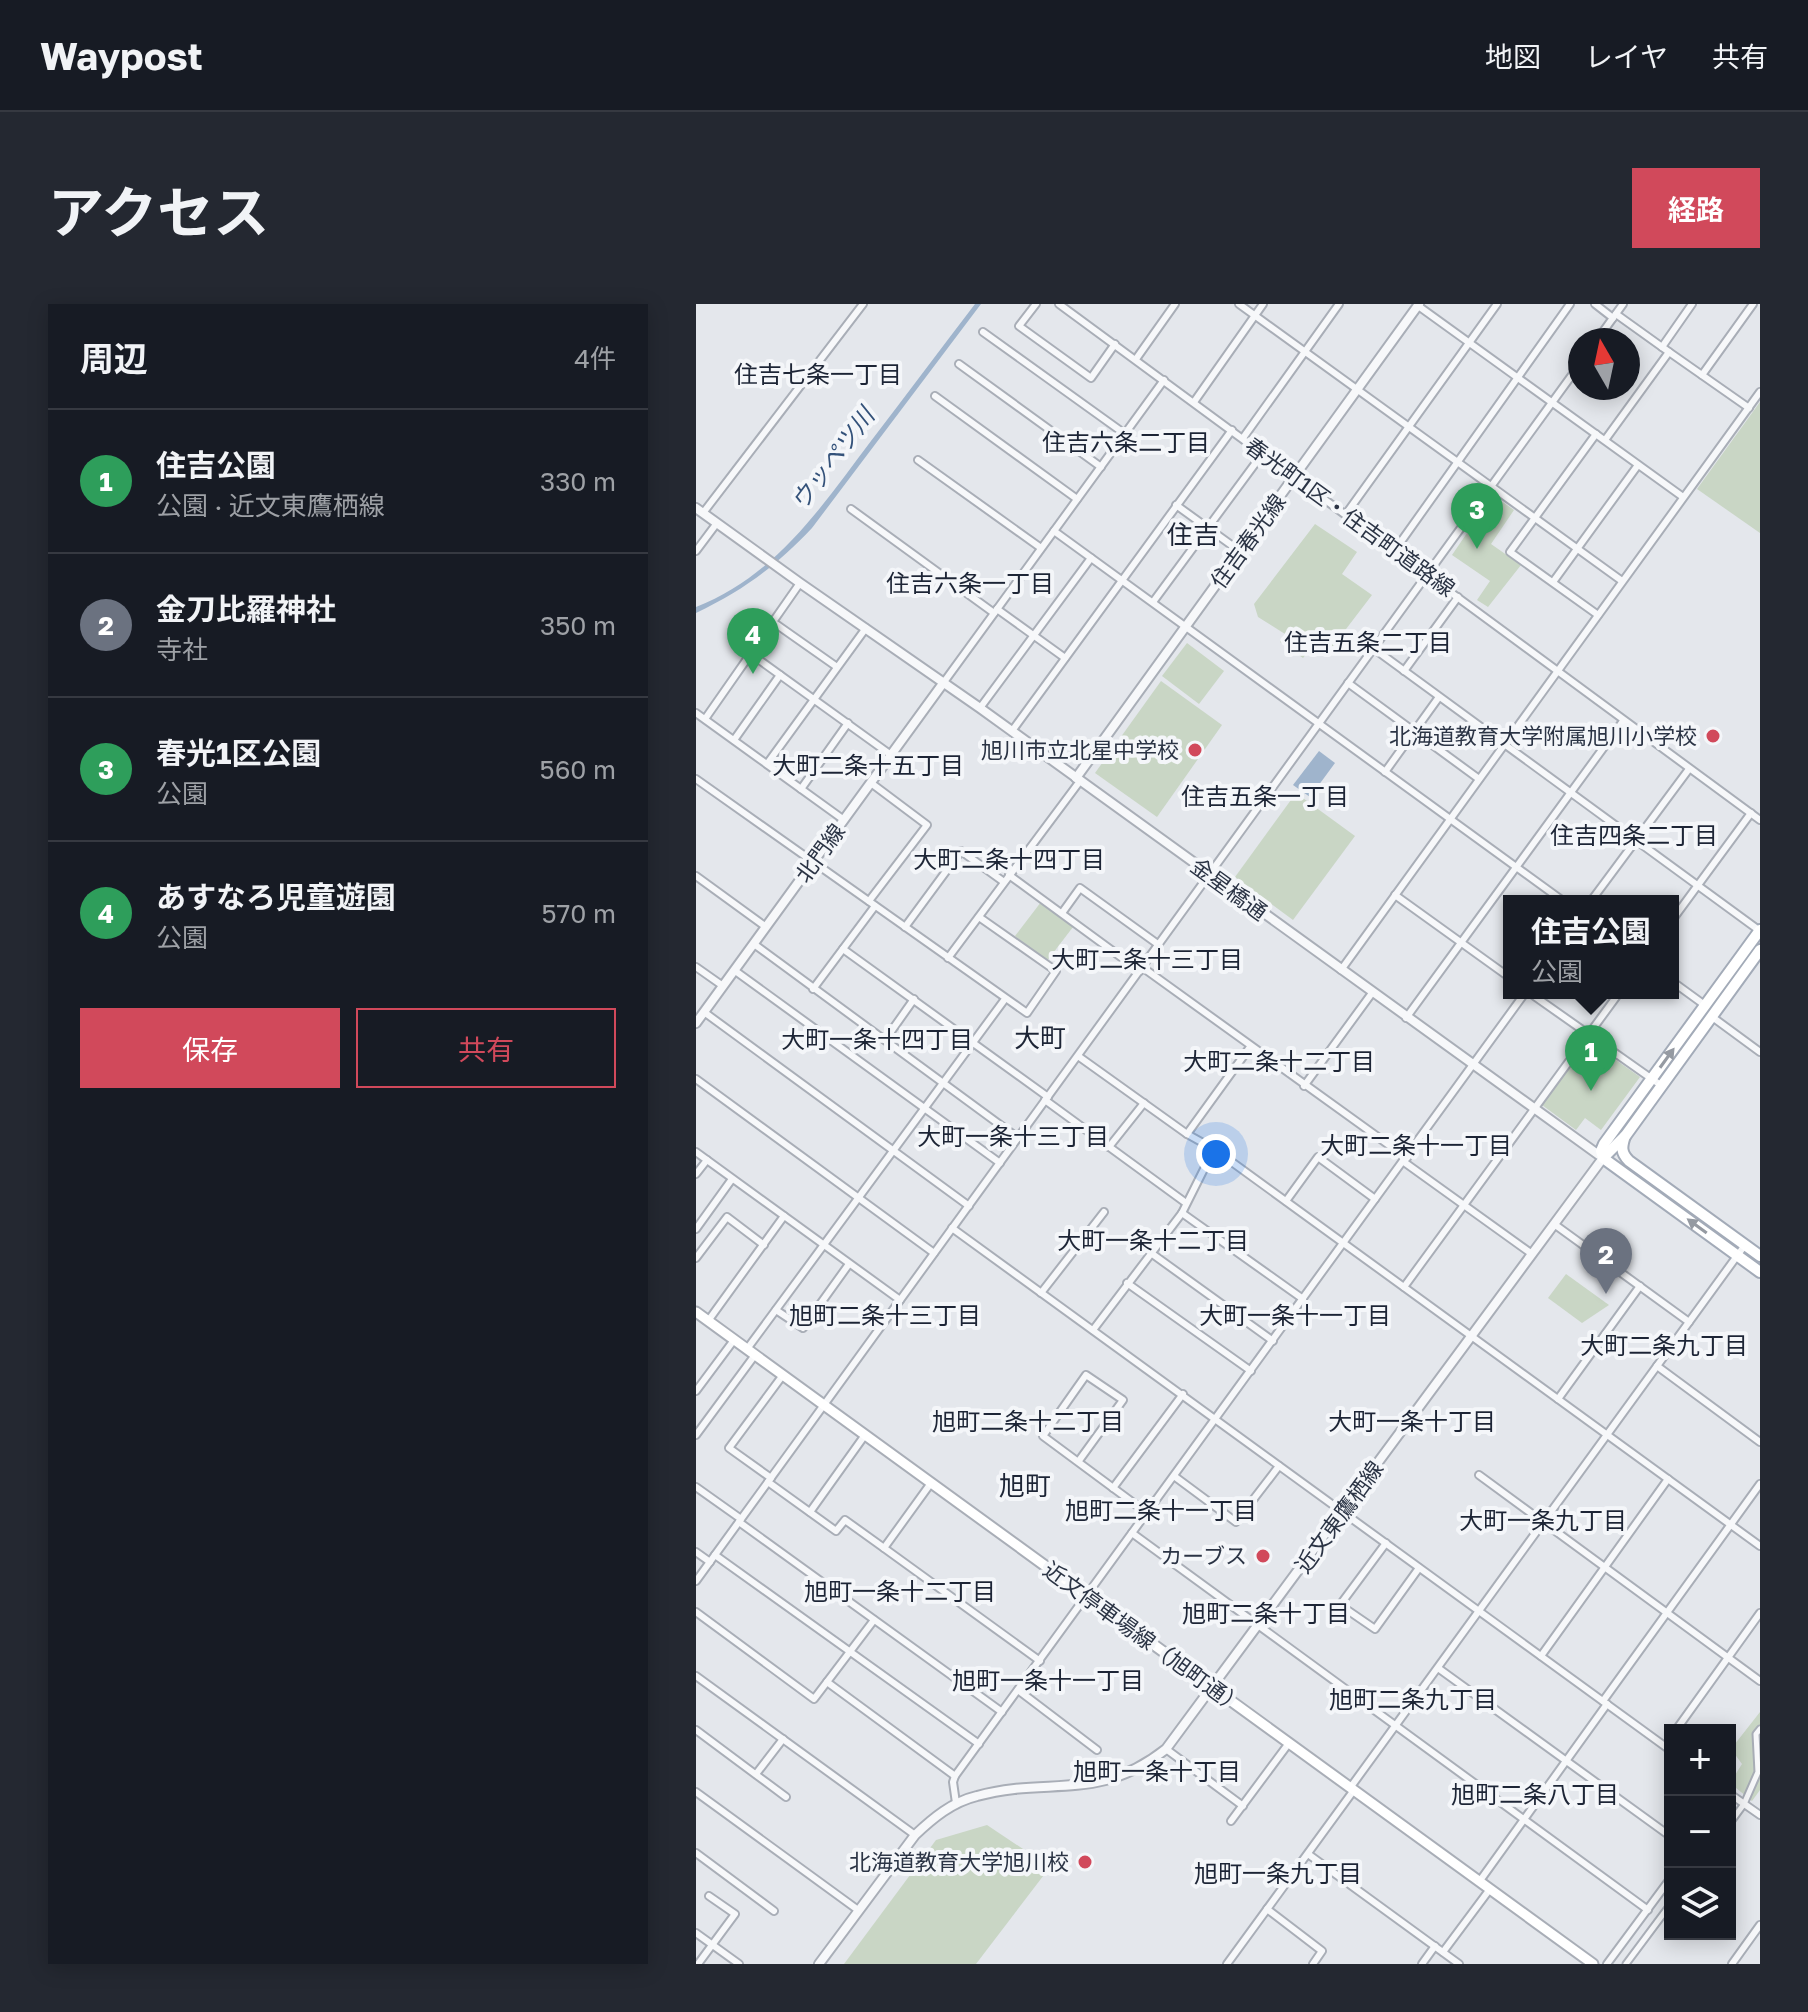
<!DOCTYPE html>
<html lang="ja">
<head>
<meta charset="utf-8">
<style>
	:root { --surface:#171b24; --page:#242831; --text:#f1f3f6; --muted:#9ea1a6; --line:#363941; --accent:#d1495b }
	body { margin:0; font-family:"Golos Text","Noto Sans JP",sans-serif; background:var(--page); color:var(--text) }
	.controls { position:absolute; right:24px; bottom:24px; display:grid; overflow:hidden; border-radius:0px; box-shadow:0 4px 20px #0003 }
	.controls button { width:72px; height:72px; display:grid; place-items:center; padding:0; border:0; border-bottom:2px solid var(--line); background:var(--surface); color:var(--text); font:40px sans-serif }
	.compass { position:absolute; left:872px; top:24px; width:72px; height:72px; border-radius:50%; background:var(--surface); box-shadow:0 4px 20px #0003; rotate:351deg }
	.you { position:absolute; left:520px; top:850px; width:28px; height:28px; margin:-20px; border:6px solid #fff; border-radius:50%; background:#1a73e8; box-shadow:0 0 0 12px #1a73e833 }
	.badge { display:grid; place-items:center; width:52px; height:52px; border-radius:50%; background:var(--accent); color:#fff; font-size:26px; font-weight:700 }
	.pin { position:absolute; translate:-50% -66px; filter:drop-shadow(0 2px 4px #0008) }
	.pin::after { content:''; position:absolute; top:42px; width:28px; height:24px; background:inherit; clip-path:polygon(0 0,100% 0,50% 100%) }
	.popup { position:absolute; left:807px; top:591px; width:176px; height:104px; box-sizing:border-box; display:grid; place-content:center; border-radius:0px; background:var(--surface); filter:drop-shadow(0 2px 6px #0005); font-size:26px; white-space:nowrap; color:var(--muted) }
	.popup b { font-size:30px; color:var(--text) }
	.popup::after { content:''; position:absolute; left:50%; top:100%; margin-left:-16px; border:16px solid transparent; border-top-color:var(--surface) }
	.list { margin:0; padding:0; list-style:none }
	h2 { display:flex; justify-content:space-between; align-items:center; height:104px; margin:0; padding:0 32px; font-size:34px }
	h2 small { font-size:26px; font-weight:400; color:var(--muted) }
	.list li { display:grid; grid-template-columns:52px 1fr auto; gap:24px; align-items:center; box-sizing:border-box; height:144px; padding:0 32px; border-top:2px solid var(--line) }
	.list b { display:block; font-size:30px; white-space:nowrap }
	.list p { margin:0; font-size:26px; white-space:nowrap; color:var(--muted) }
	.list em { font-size:26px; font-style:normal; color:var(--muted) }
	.actions { display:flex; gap:16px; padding:24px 32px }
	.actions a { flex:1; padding:18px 0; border:2px solid var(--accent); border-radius:0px; text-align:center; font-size:28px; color:var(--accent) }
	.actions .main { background:var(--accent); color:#fff }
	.icon { flex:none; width:44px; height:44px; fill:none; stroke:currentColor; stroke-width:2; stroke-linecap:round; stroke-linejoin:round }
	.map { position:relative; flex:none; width:1064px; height:1660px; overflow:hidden; border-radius:0px }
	header { display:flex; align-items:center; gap:48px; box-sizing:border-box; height:112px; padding:0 40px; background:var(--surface); border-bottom:2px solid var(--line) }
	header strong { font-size:38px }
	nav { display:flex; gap:44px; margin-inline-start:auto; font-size:28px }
	.intro { display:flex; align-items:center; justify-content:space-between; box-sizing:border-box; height:192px; padding:0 48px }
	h1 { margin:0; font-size:56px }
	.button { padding:20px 36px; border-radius:0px; background:var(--accent); color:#fff; font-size:28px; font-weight:700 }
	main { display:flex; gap:48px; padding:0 48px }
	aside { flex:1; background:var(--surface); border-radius:0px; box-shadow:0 4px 20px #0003 }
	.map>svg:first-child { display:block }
</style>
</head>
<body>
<header>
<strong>Waypost</strong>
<nav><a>地図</a><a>レイヤ</a><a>共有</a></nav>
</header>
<div class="intro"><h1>アクセス</h1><a class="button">経路</a></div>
<main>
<aside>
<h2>周辺<small>4件</small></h2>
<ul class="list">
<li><span class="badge" style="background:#2e9e5b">1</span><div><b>住吉公園</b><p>公園 · 近文東鷹栖線</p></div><em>330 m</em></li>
<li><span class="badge" style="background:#6b7280">2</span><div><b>金刀比羅神社</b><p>寺社</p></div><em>350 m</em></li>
<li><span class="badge" style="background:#2e9e5b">3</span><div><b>春光1区公園</b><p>公園</p></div><em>560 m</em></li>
<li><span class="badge" style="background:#2e9e5b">4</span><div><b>あすなろ児童遊園</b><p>公園</p></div><em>570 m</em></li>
</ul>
<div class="actions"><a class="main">保存</a><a>共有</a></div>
</aside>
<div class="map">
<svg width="1064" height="1660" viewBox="0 0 1064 1660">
	<rect width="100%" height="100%" fill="#e4e7ec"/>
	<g fill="#c9d6c5">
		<path d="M1064 98V229L1001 185Z"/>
		<path d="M797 191 818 206 795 240 825 261 792 303 781 296 794 277 756 251Z"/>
		<path d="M619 220 661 248 646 270 676 291 631 350 618 340 607 354 584 338 589 330 562 313 558 300Z"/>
		<path d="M491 339 528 367 503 400 466 372Z"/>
		<path d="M465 377 526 421 461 513 399 469Z"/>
		<path d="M600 489 659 532 597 616 539 573Z"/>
		<path d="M345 598 377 623 351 657 319 632Z"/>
		<path d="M893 737 944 773 905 826 889 814 880 826 846 801Z"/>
		<path d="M870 970 913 1001 886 1019 852 994Z"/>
		<path d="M1064 1408V1486L1056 1497 1034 1479 1046 1460 1035 1445Z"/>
		<path d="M291 1521 354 1563 280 1660H148L240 1536Z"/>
	</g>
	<g fill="#9fb4cc">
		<path d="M279 0H285L116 224C79 263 48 286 0 309V303C80 272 126 202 175 137 210 91 244 46 279 0Z"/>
		<path d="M623 447 639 459 614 493 597 481Z"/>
	</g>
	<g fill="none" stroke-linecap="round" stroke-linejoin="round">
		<defs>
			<g id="pedestrian">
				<path d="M1034 1519 1048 1500 1062 1468 1060 1430 1064 1425"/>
				<path d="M930 1660 974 1601"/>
			</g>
			<g id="minor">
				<path d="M340 0 323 22 395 74 419 40"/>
				<path d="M363 0 1064 516"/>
				<path d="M543 0 926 277"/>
				<path d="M899 0 917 14"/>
				<path d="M721 1 987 193"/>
				<path d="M920 10 973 48"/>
				<path d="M287 28 429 130"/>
				<path d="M901 36 927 0"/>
				<path d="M966 43 996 0"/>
				<path d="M440 55 479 0"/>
				<path d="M263 60 405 163"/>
				<path d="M1006 71 1057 0"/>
				<path d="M239 92 381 195"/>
				<path d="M498 98 567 0"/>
				<path d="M900 130 814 248 902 311"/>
				<path d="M547 134 643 0"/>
				<path d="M909 136 973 48 1053 104"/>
				<path d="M222 156 345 244"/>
				<path d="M480 201 545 248"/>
				<path d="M155 205 298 309"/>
				<path d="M7 209 167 0"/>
				<path d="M650 210 801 0"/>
				<path d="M358 227 867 597"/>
				<path d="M699 246 874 0"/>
				<path d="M0 247 21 219"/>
				<path d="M857 278 942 161"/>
				<path d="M457 298 567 149"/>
				<path d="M301 305 369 354"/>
				<path d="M77 318 141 363"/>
				<path d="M677 344 1064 627"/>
				<path d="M55 350 195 451"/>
				<path d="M708 367 762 293"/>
				<path d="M248 378 468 76"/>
				<path d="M652 379 783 475"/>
				<path d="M284 404 395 254"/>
				<path d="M0 409 148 516"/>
				<path d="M9 415 104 279"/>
				<path d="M316 427 536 126"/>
				<path d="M38 436 84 371"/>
				<path d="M71 460 170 324"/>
				<path d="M689 468 743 393"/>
				<path d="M0 475 331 709 360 667 283 613"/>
				<path d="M105 485 152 419"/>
				<path d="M313 571 444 667"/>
				<path d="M0 572 70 623"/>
				<path d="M699 591 813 673"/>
				<path d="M173 597 231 521 175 479"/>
				<path d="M895 597 993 465"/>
				<path d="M366 609 384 584 463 641"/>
				<path d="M977 615 1055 509"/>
				<path d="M209 623 265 547 308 578"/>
				<path d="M58 640 322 834"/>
				<path d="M147 645 352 793"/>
				<path d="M252 654 384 477"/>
				<path d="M0 663 27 682"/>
				<path d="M446 663 711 854"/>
				<path d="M38 666 304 859"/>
				<path d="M645 666 1064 88"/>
				<path d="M977 678 1010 702"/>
				<path d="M117 685 179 602"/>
				<path d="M834 689 966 782"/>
				<path d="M8 708 273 902"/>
				<path d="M1015 712 1064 748"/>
				<path d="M710 714 927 417"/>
				<path d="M189 736 218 695"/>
				<path d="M382 752 491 830 518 845 1064 1242"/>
				<path d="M0 775 238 949"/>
				<path d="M608 782 676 689"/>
				<path d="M349 796 490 899"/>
				<path d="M491 830 554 743"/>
				<path d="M413 843 448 799"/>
				<path d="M0 848 204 996"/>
				<path d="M708 858 836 950"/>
				<path d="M0 870 11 856"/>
				<path d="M590 897 622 853 679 895"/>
				<path d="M486 909 607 995"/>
				<path d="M858 920 993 1018"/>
				<path d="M256 924 974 1446"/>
				<path d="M0 925 36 875"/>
				<path d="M455 949 577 1037"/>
				<path d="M0 954 31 913 68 941"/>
				<path d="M431 979 555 1067"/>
				<path d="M708 983 923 689"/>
				<path d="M345 989 408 908"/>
				<path d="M80 1006 107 1024 153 960"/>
				<path d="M12 1017 88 912"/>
				<path d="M397 1026 486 909 518 845"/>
				<path d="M51 1045 309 695"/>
				<path d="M961 1062 1064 1138"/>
				<path d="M0 1087 38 1036"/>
				<path d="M862 1095 944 982"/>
				<path d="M0 1131 59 1051"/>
				<path d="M382 1158 427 1096 390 1071 347 1132 451 1209"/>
				<path d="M783 1171 1064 1377"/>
				<path d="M478 1172 540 1218 583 1162"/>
				<path d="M75 1174 33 1144 87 1071"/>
				<path d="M72 1178 140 1227 149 1216 188 1244"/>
				<path d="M235 1179 188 1244 344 1357"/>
				<path d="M0 1183 45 1215"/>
				<path d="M417 1184 487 1090"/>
				<path d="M114 1208 169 1131"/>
				<path d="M43 1218 306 1408"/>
				<path d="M436 1229 952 1606"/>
				<path d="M690 1239 644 1301 679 1325 723 1264"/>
				<path d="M0 1248 14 1258"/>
				<path d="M19 1251 283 1440"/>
				<path d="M0 1277 884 60"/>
				<path d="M0 1308 118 1395 178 1316"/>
				<path d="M845 1352 972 1175"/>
				<path d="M742 1364 974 1532"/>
				<path d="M0 1372 219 1531"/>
				<path d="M131 1378 259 1472"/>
				<path d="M322 1386 401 1446"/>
				<path d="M907 1397 1064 1180"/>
				<path d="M0 1426 90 1493"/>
				<path d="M980 1426 1064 1309"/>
				<path d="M470 1445 547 1502"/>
				<path d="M60 1470 87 1435"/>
				<path d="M654 1484 1049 941"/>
				<path d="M0 1488 162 1606"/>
				<path d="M1034 1490 1064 1511"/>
				<path d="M260 1499 257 1478 259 1472 829 689"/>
				<path d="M535 1517 593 1439"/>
				<path d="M0 1549 78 1607"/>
				<path d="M612 1550 763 1660"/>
				<path d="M783 1578 911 1400"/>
				<path d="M571 1605 626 1647 617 1660"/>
				<path d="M0 1629 43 1660"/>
				<path d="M747 1648 794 1585"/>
				<path d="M2 1660 39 1610 13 1592"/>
				<path d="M531 1660 658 1486"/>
				<path d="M726 1660 739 1642"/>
				<path d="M911 1660 974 1575"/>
				<path d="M1036 1660 1064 1621"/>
			</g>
			<g id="tertiary">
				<path d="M0 204 104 279 284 404 907 854 470 1445C402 1499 353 1472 281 1492 256 1498 237 1514 219 1531L123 1660"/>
				<path d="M380 474 723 0"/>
				<path d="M0 719 248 378"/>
			</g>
			<path id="secondary" d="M0 1008 897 1660"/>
			<g id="primary">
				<path d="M929 832C925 843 925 849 933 857L1064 952"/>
				<path d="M907 854 905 847 908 840 1064 626"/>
				<path d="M907 854 930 831 1064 646"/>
				<path d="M907 854 1064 968"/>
			</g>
		</defs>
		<use href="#pedestrian" stroke="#a9aeb7" stroke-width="9"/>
		<use href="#minor" stroke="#a9aeb7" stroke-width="10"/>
		<use href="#tertiary" stroke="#a9aeb7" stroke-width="12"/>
		<use href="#secondary" stroke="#a9aeb7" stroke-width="13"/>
		<use href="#primary" stroke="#a3abb8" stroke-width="14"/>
		<use href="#pedestrian" stroke="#f7f8fa" stroke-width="5"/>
		<use href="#minor" stroke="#f7f8fa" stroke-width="6"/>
		<use href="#tertiary" stroke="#f7f8fa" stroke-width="8"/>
		<use href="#secondary" stroke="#fff" stroke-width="9"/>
		<use href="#primary" stroke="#fff" stroke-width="10"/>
	</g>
	<defs><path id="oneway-solid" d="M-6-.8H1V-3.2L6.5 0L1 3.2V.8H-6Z" transform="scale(2)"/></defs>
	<g fill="#959aa2">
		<use href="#oneway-solid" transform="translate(971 754) rotate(-54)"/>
		<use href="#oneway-solid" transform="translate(1001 922) rotate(-144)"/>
	</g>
	<g fill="#d1495b" stroke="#f4f6f9" stroke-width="3">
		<circle cx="1017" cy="432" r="8"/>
		<circle cx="499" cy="446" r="8"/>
		<circle cx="567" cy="1252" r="8"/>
		<circle cx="389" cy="1558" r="8"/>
	</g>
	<g text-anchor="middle" stroke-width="8" stroke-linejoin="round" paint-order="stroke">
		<g font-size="22" fill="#2b3445" stroke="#f4f6f9">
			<text transform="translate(654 213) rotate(36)" y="8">春光町1区・住吉町道路線</text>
			<text transform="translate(552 237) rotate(-54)" y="8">住吉春光線</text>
			<text transform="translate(124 549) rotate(-54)" y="8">北門線</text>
			<text transform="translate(533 585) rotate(36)" y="8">金星橋通</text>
			<text transform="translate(643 1213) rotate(-54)" y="8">近文東鷹栖線</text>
			<text transform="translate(448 1334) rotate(36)" y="8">近文停車場線（旭町通）</text>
		</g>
		<g font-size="22" fill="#2b3445" stroke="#f4f6f9" text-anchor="end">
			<text x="1001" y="440">北海道教育大学附属旭川小学校</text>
			<text x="483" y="454">旭川市立北星中学校</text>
			<text x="551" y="1260">カーブス</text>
			<text x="373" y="1566">北海道教育大学旭川校</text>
		</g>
		<g font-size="24" fill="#1d2536" stroke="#f4f6f9">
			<text x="122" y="79">住吉七条一丁目</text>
			<text x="430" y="147">住吉六条二丁目</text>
			<text x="274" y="288">住吉六条一丁目</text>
			<text x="672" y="347">住吉五条二丁目</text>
			<text x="172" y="470">大町二条十五丁目</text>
			<text x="569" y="501">住吉五条一丁目</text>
			<text x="938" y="540">住吉四条二丁目</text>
			<text x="313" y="564">大町二条十四丁目</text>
			<text x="451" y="664">大町二条十三丁目</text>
			<text x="181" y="744">大町一条十四丁目</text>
			<text x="583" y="766">大町二条十二丁目</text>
			<text x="317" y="841">大町一条十三丁目</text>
			<text x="720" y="850">大町二条十一丁目</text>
			<text x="457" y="945">大町一条十二丁目</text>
			<text x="189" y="1020">旭町二条十三丁目</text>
			<text x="599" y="1020">大町一条十一丁目</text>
			<text x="968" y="1050">大町二条九丁目</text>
			<text x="332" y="1126">旭町二条十二丁目</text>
			<text x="716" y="1126">大町一条十丁目</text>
			<text x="465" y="1215">旭町二条十一丁目</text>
			<text x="847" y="1225">大町一条九丁目</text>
			<text x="204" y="1296">旭町一条十二丁目</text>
			<text x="570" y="1318">旭町二条十丁目</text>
			<text x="352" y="1385">旭町一条十一丁目</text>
			<text x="717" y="1404">旭町二条九丁目</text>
			<text x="461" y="1476">旭町一条十丁目</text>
			<text x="839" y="1499">旭町二条八丁目</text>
			<text x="582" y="1578">旭町一条九丁目</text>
		</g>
		<g font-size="24" font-style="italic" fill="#34527a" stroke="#f4f6f9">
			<text transform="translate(137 155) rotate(-53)" y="8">ウッペツ川</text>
		</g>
		<g font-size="26" fill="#1d2536" stroke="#f4f6f9">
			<text x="497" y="240">住吉</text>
			<text x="344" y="743">大町</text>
			<text x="329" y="1191">旭町</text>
		</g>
	</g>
</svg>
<div class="controls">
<button>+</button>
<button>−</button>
<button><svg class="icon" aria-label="layers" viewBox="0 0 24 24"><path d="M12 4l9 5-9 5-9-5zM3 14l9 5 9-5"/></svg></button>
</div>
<svg class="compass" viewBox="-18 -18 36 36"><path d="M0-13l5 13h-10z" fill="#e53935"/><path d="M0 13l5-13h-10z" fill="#9ea1a6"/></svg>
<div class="you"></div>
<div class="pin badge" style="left:895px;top:787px;background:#2e9e5b">1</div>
<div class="popup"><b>住吉公園</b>公園</div>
<div class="pin badge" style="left:910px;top:990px;background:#6b7280">2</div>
<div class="pin badge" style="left:781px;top:245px;background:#2e9e5b">3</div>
<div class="pin badge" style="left:57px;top:370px;background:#2e9e5b">4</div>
</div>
</main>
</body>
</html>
